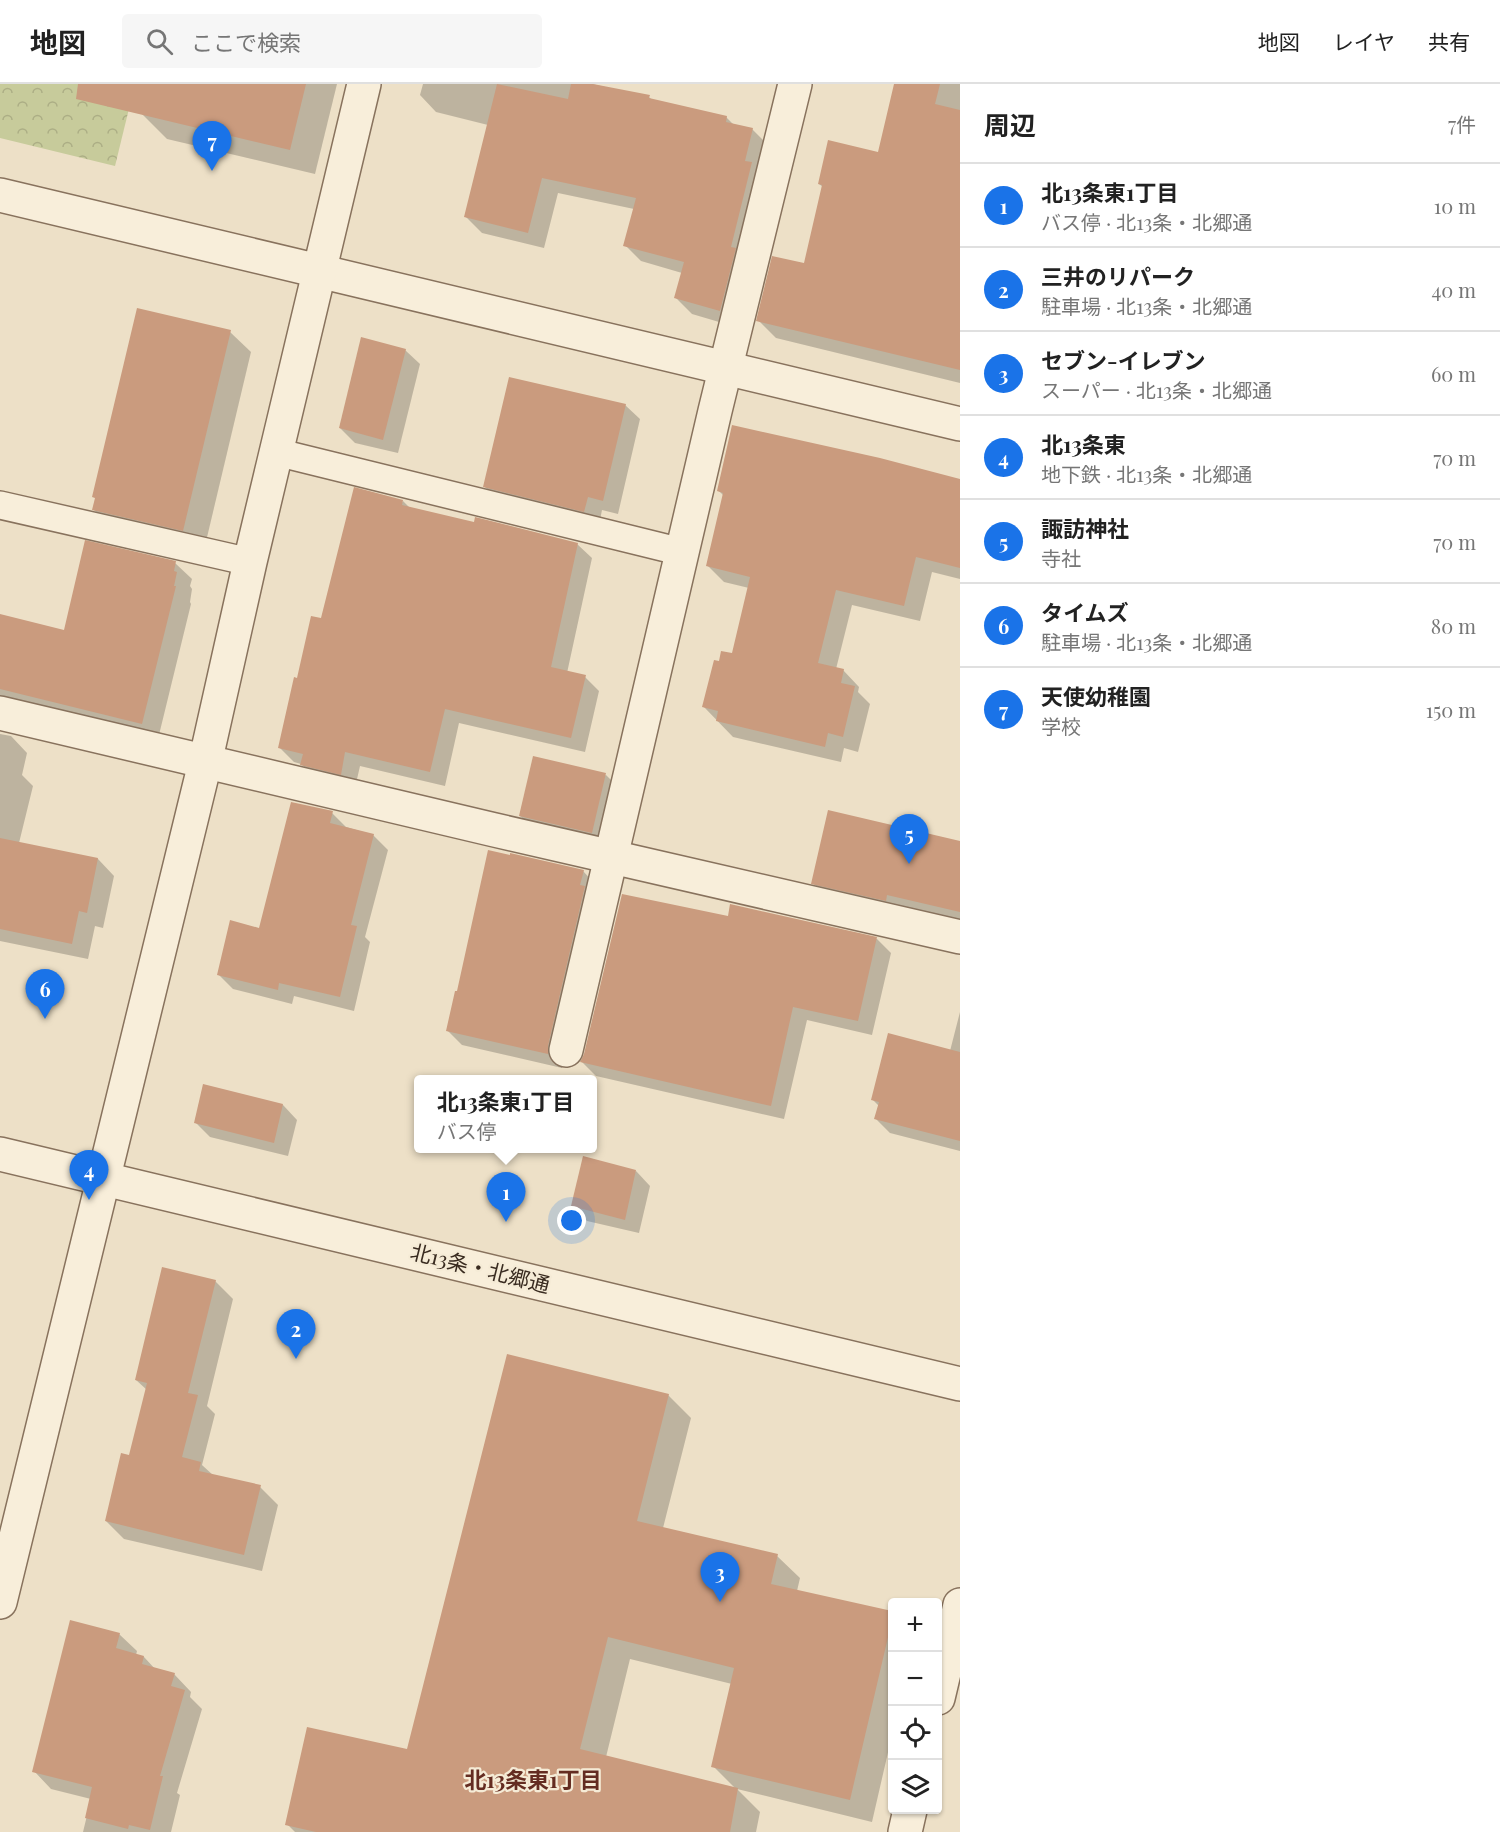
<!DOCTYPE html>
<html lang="ja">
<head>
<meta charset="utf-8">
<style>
	:root { --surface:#fff; --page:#f6f6f6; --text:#222; --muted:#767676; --line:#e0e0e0; --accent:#1a73e8 }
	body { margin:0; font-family:"Playfair Display","Noto Sans JP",serif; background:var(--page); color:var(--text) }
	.controls { position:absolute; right:18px; bottom:18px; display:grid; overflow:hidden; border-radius:6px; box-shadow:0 2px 4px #0004 }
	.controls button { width:54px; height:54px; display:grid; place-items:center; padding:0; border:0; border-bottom:2px solid var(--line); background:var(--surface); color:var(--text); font:30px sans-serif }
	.you { position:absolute; left:572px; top:1137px; width:21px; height:21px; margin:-15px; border:4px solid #fff; border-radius:50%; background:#1a73e8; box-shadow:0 0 0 9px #1a73e833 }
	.badge { display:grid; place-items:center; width:39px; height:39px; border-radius:50%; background:var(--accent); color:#fff; font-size:20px; font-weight:700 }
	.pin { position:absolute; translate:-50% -50px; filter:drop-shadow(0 2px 3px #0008) }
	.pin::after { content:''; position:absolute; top:32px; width:21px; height:18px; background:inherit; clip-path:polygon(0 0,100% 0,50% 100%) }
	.popup { position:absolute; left:414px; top:991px; width:183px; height:78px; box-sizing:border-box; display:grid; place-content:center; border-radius:6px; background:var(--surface); filter:drop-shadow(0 2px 4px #0005); font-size:20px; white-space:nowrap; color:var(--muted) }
	.popup b { font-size:22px; color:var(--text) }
	.popup::after { content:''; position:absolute; left:50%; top:100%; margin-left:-12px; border:12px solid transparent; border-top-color:var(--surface) }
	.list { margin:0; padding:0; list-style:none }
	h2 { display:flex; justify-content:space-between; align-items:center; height:78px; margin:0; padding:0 24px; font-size:26px }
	h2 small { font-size:20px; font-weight:400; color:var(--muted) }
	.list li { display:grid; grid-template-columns:39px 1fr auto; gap:18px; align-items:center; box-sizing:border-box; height:84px; padding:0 24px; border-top:2px solid var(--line) }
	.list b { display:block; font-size:22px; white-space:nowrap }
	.list p { margin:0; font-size:20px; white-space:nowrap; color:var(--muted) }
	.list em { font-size:20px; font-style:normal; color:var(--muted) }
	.icon { flex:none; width:33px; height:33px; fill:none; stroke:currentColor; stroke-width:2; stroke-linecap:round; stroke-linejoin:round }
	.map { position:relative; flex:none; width:960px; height:1748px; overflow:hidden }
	header { display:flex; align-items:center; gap:36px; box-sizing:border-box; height:84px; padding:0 30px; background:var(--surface); border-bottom:2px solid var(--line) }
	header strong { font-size:28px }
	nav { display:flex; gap:33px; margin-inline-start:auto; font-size:21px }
	.search { width:420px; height:54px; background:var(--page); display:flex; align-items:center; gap:15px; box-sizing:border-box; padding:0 21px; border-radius:6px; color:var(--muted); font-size:22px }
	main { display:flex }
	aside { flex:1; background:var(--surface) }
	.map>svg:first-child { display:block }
</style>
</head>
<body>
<header>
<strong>地図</strong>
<div class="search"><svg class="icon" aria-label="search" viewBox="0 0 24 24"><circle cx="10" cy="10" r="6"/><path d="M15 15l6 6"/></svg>ここで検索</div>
<nav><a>地図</a><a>レイヤ</a><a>共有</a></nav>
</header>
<main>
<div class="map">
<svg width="960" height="1748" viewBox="0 0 960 1748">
	<defs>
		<pattern id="park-crowns" width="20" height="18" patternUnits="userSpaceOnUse" patternTransform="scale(1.5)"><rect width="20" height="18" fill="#c7cb9b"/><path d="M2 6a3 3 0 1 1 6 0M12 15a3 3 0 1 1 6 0" fill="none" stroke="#acae85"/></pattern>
	</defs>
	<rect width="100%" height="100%" fill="#ede0c7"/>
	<path fill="url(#park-crowns)" d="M0 0H135L115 82 0 54Z"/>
	<g fill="#0003" fill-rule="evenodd">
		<path d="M149 0H337L315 90 167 55 142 30Z"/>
		<path d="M423 0H592L649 13 652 16 726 33 735 42 752 45 769 62 736 243 692 230 676 214 682 189 641 177 625 161 634 125 558 109 544 164 482 149 466 133 488 41 436 28 420 11Z"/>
		<path d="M895 0H960V299L776 254 758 236 805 181 823 103 819 100 879 69Z"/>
		<path d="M230 248 251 268 204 466 114 446 93 425Z"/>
		<path d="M405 266 420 280 398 369 355 359 340 344Z"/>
		<path d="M625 321 640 335 618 430 602 426 599 441 499 417 484 402Z"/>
		<path d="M960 396V495L932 488 920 537 852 521 836 585 843 586 859 603 858 608 870 620 858 668 844 664 841 678 733 653 704 623 720 579 733 570 749 504 724 498 708 482 724 412 719 407Z"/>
		<path d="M403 417 410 424 475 440 577 460 592 474 567 589 585 593 599 607 585 668 459 639 445 702 360 682 355 704 317 695 301 680 294 678 280 664 298 596 322 536Z"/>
		<path d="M175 479 192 495 190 502 192 505 190 518 191 520 158 655 0 636V531L65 547Z"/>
		<path d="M0 650 11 652 27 669 22 691 33 702 19 759 98 775 114 792 103 844 95 842 88 875 0 857Z"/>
		<path d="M606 691 620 705 607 763 535 746 520 732Z"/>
		<path d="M332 729 346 743 373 751 388 766 365 853 370 858 354 927 294 912 292 920 233 905 219 891 260 845Z"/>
		<path d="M960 759V843L833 820 813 799Z"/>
		<path d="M511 772 583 787 597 802 562 977V984L462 961 448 947Z"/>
		<path d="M729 833 877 855 891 869 872 951 807 936 784 1035 596 992 582 978Z"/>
		<path d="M960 928V1067L890 1049 876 1035 879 1022 873 1016 950 967Z"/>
		<path d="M283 1021 297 1036 288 1072 210 1053 195 1038Z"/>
		<path d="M636 1087 650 1102 639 1149 587 1137 573 1122Z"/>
		<path d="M215 1197 233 1215 207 1322 215 1330 202 1381 214 1392 260 1403 278 1421 262 1487 124 1455 106 1437 130 1373 147 1306 136 1296Z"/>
		<path d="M668 1311 691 1334 663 1444 777 1472 800 1494 797 1507 892 1528V1651L872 1738 737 1705 760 1728 756 1748H295L287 1740 409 1667ZM630 1575 732 1600 713 1682 736 1705 606 1673Z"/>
		<path d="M119 1550 137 1567 136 1571 144 1573 156 1586 174 1590 191 1608 190 1613 202 1625 177 1709 180 1711 171 1748H83L91 1715 51 1705 34 1687Z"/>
	</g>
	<g fill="#ca9b7e">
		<path d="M78 0H306L290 66 76 15Z"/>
		<path d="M497 0 568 15 571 0H593L650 11 649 14 727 32 726 38 753 44 745 77 752 78 731 163 736 164 720 227 674 214 684 178 623 162 636 114 542 94 528 149 464 133Z"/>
		<path d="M894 0H940L935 20 960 26V286L756 237 772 172 804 179 822 101 818 100 828 56 878 68Z"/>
		<path d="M137 224 231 246 183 447 92 426 95 414 92 413Z"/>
		<path d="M361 253 406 265 383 356 339 344Z"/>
		<path d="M509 293 626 320 603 417 588 413 584 428 483 403Z"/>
		<path d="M732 341 880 374 960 395V484L916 473 904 522 836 506 818 579 844 585 841 599 855 602 843 653 828 649 825 663 716 637 718 627 702 623 714 576 719 577 721 567 732 569 750 493 706 482 723 409 717 407Z"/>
		<path d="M354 403 403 416 402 421 474 438 475 433 578 459 551 583 586 591 571 654 445 625 430 688 345 668 341 691 300 681 303 670 278 664 294 593 297 594 311 532 321 534Z"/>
		<path d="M85 456 176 477 174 487 177 488 174 502H176L142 640 0 605V530L64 546Z"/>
		<path d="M533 672 606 689 592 749 519 732Z"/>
		<path d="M291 718 333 727 330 739 374 750 351 841 357 842 340 913 279 899 278 906 217 891 230 836 259 844Z"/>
		<path d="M828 726 960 757V828L887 811 886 817 811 800Z"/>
		<path d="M0 754 98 774 87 829 79 827 72 860 0 845Z"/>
		<path d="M488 766 510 771V769L584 786 580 801 585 802 548 962V970L446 947 455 907H457Z"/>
		<path d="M622 810 728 832 730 820 877 853 858 937 793 923 771 1022 580 978 584 970Z"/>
		<path d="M888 949 960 968V1057L874 1035 879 1018 871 1016Z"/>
		<path d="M203 1000 283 1020 274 1059 194 1039Z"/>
		<path d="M583 1072 636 1086 625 1136 571 1122Z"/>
		<path d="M162 1183 216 1196 188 1309 198 1311 182 1373 201 1378 199 1387 261 1401 244 1471 105 1437 121 1369 129 1371 147 1299 135 1296Z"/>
		<path d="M507 1270 669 1310 637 1437 778 1470 771 1500 892 1527V1536L850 1716 711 1683 734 1584 608 1553 580 1665 738 1704 730 1748H316L285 1741 307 1643 407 1665Z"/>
		<path d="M70 1536 120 1549 116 1564 144 1572 142 1580 175 1589 171 1602 185 1606 160 1692H163L150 1746 129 1741 128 1745 85 1734 92 1703 32 1688Z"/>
	</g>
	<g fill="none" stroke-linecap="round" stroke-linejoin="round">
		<defs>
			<g id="service">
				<path d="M276 368 682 468"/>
				<path d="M0 421 250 478"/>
			</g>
			<g id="minor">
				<path d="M0 111 960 340"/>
				<path d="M0 629C319 706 640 780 960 853"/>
				<path d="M566 966 715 327 795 0"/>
			</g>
			<g id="tertiary">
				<path d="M0 1070 960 1300"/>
				<path d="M0 1518 205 679 250 478 364 0"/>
				<path d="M938 1614 960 1521"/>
				<path d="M905 1748 910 1726"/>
			</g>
		</defs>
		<use href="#service" stroke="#88725d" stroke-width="30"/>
		<use href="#minor" stroke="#88725d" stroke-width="36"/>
		<use href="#tertiary" stroke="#88725d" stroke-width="36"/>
		<use href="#service" stroke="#f8eeda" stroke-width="27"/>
		<use href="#minor" stroke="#f8eeda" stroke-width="33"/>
		<use href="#tertiary" stroke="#f8eeda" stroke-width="33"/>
	</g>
	<g text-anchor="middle" stroke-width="4.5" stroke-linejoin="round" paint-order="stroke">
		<g font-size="21" fill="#392b20" stroke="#f5ebd6">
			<text transform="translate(480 1185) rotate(14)" y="7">北13条・北郷通</text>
		</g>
		<g font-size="22" font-weight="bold" fill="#642c21" stroke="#f5ebd6">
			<text x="533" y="1704">北13条東1丁目</text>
		</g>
	</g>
</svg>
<div class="controls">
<button>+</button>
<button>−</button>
<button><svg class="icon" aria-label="locate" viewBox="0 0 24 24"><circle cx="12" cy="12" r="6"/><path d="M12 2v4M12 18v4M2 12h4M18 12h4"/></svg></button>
<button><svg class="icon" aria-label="layers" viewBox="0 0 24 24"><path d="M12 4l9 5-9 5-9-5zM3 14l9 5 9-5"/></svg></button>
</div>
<div class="you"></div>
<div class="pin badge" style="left:506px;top:1138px">1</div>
<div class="popup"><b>北13条東1丁目</b>バス停</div>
<div class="pin badge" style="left:296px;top:1275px">2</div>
<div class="pin badge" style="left:720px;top:1518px">3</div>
<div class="pin badge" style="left:89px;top:1116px">4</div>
<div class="pin badge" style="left:909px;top:780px">5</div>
<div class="pin badge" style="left:45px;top:935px">6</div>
<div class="pin badge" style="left:212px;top:87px">7</div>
</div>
<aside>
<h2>周辺<small>7件</small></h2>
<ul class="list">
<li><span class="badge">1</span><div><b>北13条東1丁目</b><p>バス停 · 北13条・北郷通</p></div><em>10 m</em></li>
<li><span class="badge">2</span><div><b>三井のリパーク</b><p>駐車場 · 北13条・北郷通</p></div><em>40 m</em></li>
<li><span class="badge">3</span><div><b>セブン-イレブン</b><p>スーパー · 北13条・北郷通</p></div><em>60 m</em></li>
<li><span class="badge">4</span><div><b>北13条東</b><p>地下鉄 · 北13条・北郷通</p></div><em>70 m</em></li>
<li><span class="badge">5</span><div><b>諏訪神社</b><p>寺社</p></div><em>70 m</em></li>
<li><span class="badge">6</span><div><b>タイムズ</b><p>駐車場 · 北13条・北郷通</p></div><em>80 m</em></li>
<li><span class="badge">7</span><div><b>天使幼稚園</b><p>学校</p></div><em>150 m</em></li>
</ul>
</aside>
</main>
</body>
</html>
